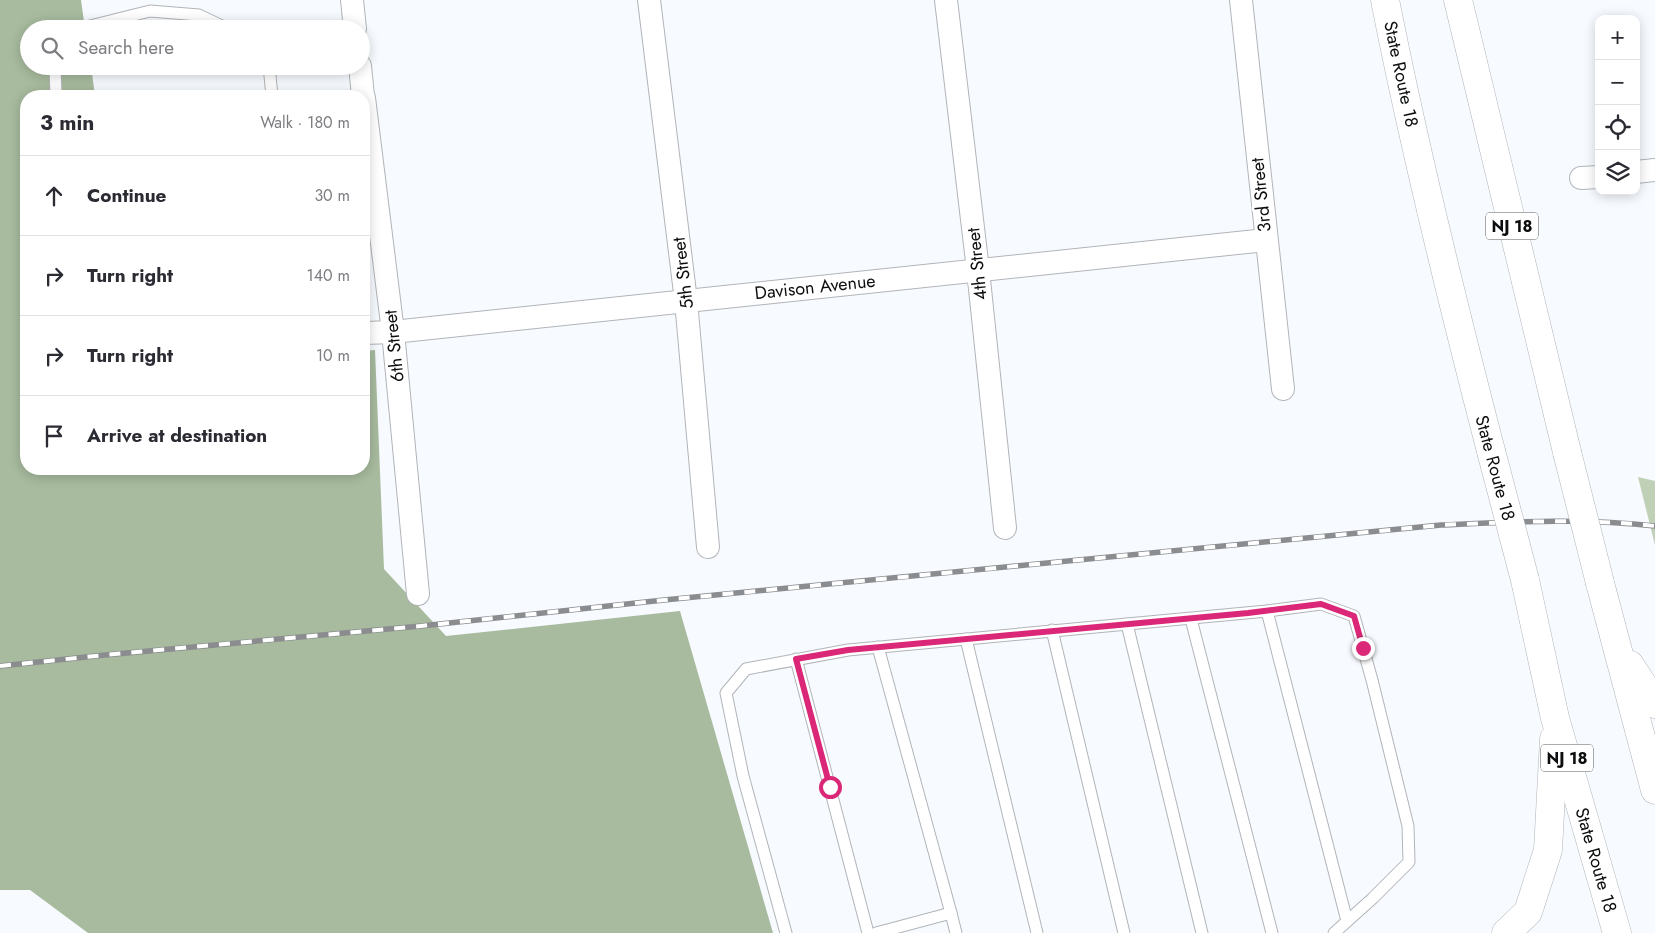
<!DOCTYPE html>
<html lang="en">
<head>
<meta charset="utf-8">
<style>
	:root { --surface:#fff; --page:#f2f2f3; --text:#2b2b33; --muted:#7c7c81; --line:#e1e1e2 }
	body { margin:0; font-family:Jost,sans-serif; background:var(--page); color:var(--text) }
	.controls { position:absolute; right:15px; top:15px; display:grid; overflow:hidden; border-radius:10px; box-shadow:0 2px 12px #0003 }
	.controls button { width:45px; height:45px; display:grid; place-items:center; padding:0; border:0; border-bottom:1px solid var(--line); background:var(--surface); color:var(--text); font:25px sans-serif }
	.stop { position:absolute; width:15px; height:15px; margin:-11px; border:4px solid #db2777; border-radius:50%; background:#fff }
	.stop.end { background:#db2777; border-color:#fff; box-shadow:0 1px 5px #0008 }
	.list { margin:0; padding:0; list-style:none }
	h2 { display:flex; justify-content:space-between; align-items:center; height:65px; margin:0; padding:0 20px; font-size:21px }
	h2 small { font-size:16px; font-weight:400; color:var(--muted) }
	.list li { display:grid; grid-template-columns:32px 1fr auto; gap:15px; align-items:center; box-sizing:border-box; height:80px; padding:0 20px; border-top:1px solid var(--line) }
	.list b { display:block; font-size:19px; white-space:nowrap }
	.list em { font-size:16px; font-style:normal; color:var(--muted) }
	.icon { flex:none; width:28px; height:28px; fill:none; stroke:currentColor; stroke-width:2; stroke-linecap:round; stroke-linejoin:round }
	.map { position:relative; flex:none; width:1655px; height:933px; overflow:hidden }
	.search { position:absolute; background:var(--surface); box-shadow:0 2px 12px #0003; left:20px; top:20px; width:350px; height:55px; display:flex; align-items:center; gap:12px; box-sizing:border-box; padding:0 18px; border-radius:28px; color:var(--muted); font-size:19px }
	.panel { position:absolute; background:var(--surface); box-shadow:0 2px 12px #0003; left:20px; top:90px; width:350px; height:385px; border-radius:20px }
	.map>svg:first-child { display:block }
</style>
</head>
<body>
<div class="map">
<svg width="1655" height="933" viewBox="0 0 1655 933">
	<rect width="100%" height="100%" fill="#f7faff"/>
	<path fill="#bfd0b6" d="M1638 477 1655 481V545Z"/>
	<path fill="#a8bb9e" d="M0 0H81L85 29H29V66H91L95 96H26V469H364V351L375 350 384 569 446 636 680 611 773 933H88L30 890H0Z"/>
	<g fill="none" stroke-linecap="round" stroke-linejoin="round">
		<defs>
			<g id="service">
				<path d="M78 29 150 11 199 15 228 29"/>
				<path d="M55 66 56 96"/>
				<path d="M269 66 272 96"/>
				<path d="M1267 611 1347 921"/>
				<path d="M1191 619 1272 933"/>
				<path d="M1127 624 1202 933"/>
				<path d="M1052 630 1124 933"/>
				<path d="M966 639 1037 933"/>
				<path d="M878 647 951 913"/>
				<path d="M796 659 868 933"/>
				<path d="M786 933 743 776 726 693 746 669 848 650 1267 611 1321 604 1354 616 1372 680 1408 826 1409 862 1373 898 1334 933"/>
				<path d="M876 933 951 913 956 933"/>
			</g>
			<g id="minor">
				<path d="M352 0 355 29"/>
				<path d="M649 0 686 301 708 547"/>
				<path d="M946 0 978 270 1005 528"/>
				<path d="M1241 0 1283 389"/>
				<path d="M360 66 363 96"/>
				<path d="M364 98 393 332 418 594"/>
				<path d="M1636 172 1655 170"/>
				<path d="M1581 178 1599 177"/>
				<path d="M364 333 393 332 1266 240"/>
			</g>
			<g id="trunk">
				<path d="M1385 0C1415 152 1452 301 1491 451"/>
				<path d="M1458 0 1567 452"/>
				<path d="M1525 580 1555 718 1617 933"/>
				<path d="M1600 583 1655 790"/>
				<path d="M1630 665 1655 704"/>
				<path d="M1506 933 1528 912 1548 850 1554 739"/>
			</g>
		</defs>
		<use href="#service" stroke="#b1b4b8" stroke-width="13"/>
		<use href="#minor" stroke="#b1b4b8" stroke-width="24"/>
		<use href="#trunk" stroke="#b1b4b8" stroke-width="29"/>
		<use href="#service" stroke="#fff" stroke-width="11"/>
		<use href="#minor" stroke="#fff" stroke-width="22"/>
		<use href="#trunk" stroke="#fff" stroke-width="28"/>
		<defs>
			<path id="rail" d="M0 666 105 655 421 626 664 600 1441 525C1511 522 1585 518 1655 526"/>
		</defs>
		<use href="#rail" stroke="#8a8c8f" stroke-width="5.5"/>
		<use href="#rail" stroke="#fff" stroke-width="4" stroke-dasharray="11" stroke-linecap="butt"/>
		<defs>
			<g id="trunk-bridge">
				<path d="M1491 451 1525 580"/>
				<path d="M1567 452 1600 583"/>
			</g>
		</defs>
		<use href="#trunk-bridge" stroke="#b1b4b8" stroke-width="29" stroke-linecap="butt"/>
		<use href="#trunk-bridge" stroke="#fff" stroke-width="28"/>
	</g>
	<g fill="none" stroke-linecap="round" stroke-linejoin="round">
		<path stroke="#db2777" stroke-width="6" d="M830 787 796 659 848 650 1248 613 1321 604 1354 616 1363 648"/>
	</g>
	<g text-anchor="middle" stroke-width="5" stroke-linejoin="round" paint-order="stroke">
		<g fill="#fff" stroke="#555656" stroke-width="1">
			<rect x="1486" y="212.5" width="52" height="27" rx="4"/>
			<rect x="1541" y="744.5" width="52" height="27" rx="4"/>
		</g>
		<g font-size="16" font-weight="bold" fill="#0c0d0e">
			<text x="1512" y="232">NJ 18</text>
			<text x="1567" y="764">NJ 18</text>
		</g>
		<g font-size="18" fill="#0c0d0e" stroke="#fff">
			<text transform="translate(1401 74) rotate(78)" y="6">State Route 18</text>
			<text transform="translate(1261 195) rotate(-96)" y="6">3rd Street</text>
			<text transform="translate(977 264) rotate(-96)" y="6">4th Street</text>
			<text transform="translate(683 273) rotate(-97)" y="6">5th Street</text>
			<text transform="translate(815 287) rotate(-6)" y="6">Davison Avenue</text>
			<text transform="translate(394 346) rotate(-96)" y="6">6th Street</text>
			<text transform="translate(1495 468) rotate(75)" y="6">State Route 18</text>
			<text transform="translate(1596 860) rotate(74)" y="6">State Route 18</text>
		</g>
	</g>
</svg>
<div class="controls">
<button>+</button>
<button>−</button>
<button><svg class="icon" aria-label="locate" viewBox="0 0 24 24"><circle cx="12" cy="12" r="6"/><path d="M12 2v4M12 18v4M2 12h4M18 12h4"/></svg></button>
<button><svg class="icon" aria-label="layers" viewBox="0 0 24 24"><path d="M12 4l9 5-9 5-9-5zM3 14l9 5 9-5"/></svg></button>
</div>
<div class="stop" style="left:830px;top:787px"></div>
<div class="stop end" style="left:1363px;top:648px"></div>
<div class="search"><svg class="icon" aria-label="search" viewBox="0 0 24 24"><circle cx="10" cy="10" r="6"/><path d="M15 15l6 6"/></svg>Search here</div>
<section class="panel">
<h2>3 min<small>Walk · 180 m</small></h2>
<ul class="list">
<li><svg class="icon" aria-label="ahead" viewBox="0 0 24 24"><path d="M12 20V5M6 11l6-6 6 6"/></svg><div><b>Continue</b></div><em>30 m</em></li>
<li><svg class="icon" aria-label="right" viewBox="0 0 24 24"><path d="M7 20v-9h11M14 6l5 5-5 5"/></svg><div><b>Turn right</b></div><em>140 m</em></li>
<li><svg class="icon" aria-label="right" viewBox="0 0 24 24"><path d="M7 20v-9h11M14 6l5 5-5 5"/></svg><div><b>Turn right</b></div><em>10 m</em></li>
<li><svg class="icon" aria-label="arrive" viewBox="0 0 24 24"><path d="M6 21V4h12l-3 4 3 4H6"/></svg><div><b>Arrive at destination</b></div></li>
</ul>
</section>
</div>
</body>
</html>
